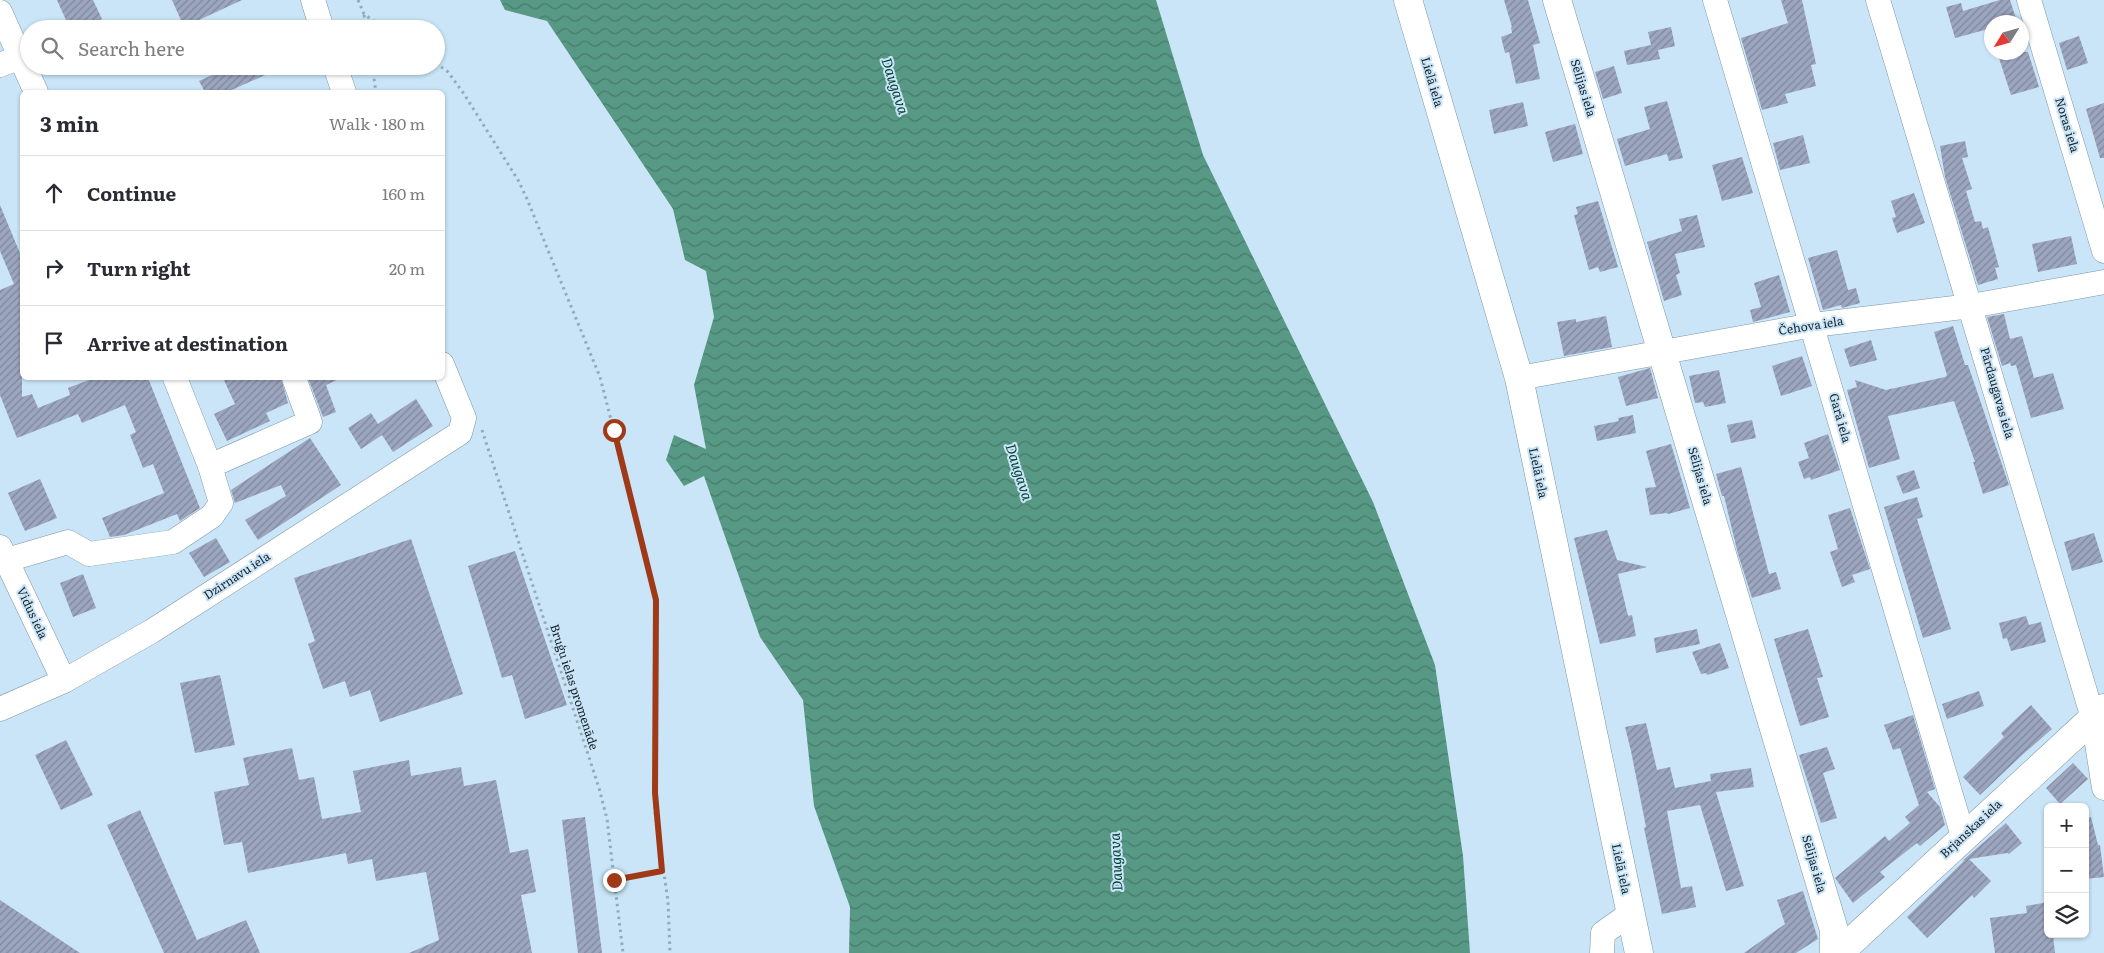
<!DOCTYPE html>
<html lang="en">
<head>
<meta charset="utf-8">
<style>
	:root { --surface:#fff; --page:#f7f7f7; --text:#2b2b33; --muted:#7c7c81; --line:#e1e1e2 }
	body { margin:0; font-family:Literata,serif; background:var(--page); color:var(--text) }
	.controls { position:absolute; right:15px; bottom:15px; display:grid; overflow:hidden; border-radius:8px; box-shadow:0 1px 4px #0004 }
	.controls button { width:45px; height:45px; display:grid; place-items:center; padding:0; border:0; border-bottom:1px solid var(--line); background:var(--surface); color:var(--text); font:25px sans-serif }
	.compass { position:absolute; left:1984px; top:15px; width:45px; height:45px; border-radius:50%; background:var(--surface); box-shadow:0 1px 4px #0004; rotate:233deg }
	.stop { position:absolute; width:15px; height:15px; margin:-11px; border:4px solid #a03917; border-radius:50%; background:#fff }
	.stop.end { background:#a03917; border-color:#fff; box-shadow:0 1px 5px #0008 }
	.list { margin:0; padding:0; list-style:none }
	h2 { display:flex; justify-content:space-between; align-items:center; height:65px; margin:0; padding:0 20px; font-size:21px }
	h2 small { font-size:16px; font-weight:400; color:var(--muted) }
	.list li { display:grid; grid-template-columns:32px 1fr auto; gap:15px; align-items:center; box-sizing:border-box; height:75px; padding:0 20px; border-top:1px solid var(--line) }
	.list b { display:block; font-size:19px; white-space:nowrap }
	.list em { font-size:16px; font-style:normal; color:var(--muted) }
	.icon { flex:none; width:28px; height:28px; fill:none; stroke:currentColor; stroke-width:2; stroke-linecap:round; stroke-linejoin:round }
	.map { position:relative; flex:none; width:2104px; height:953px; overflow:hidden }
	.search { position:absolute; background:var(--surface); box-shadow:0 1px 4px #0004; left:20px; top:20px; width:425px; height:55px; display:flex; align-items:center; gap:12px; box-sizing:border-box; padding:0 18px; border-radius:28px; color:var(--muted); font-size:19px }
	.panel { position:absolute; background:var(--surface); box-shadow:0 1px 4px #0004; left:20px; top:90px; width:425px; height:290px; border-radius:8px }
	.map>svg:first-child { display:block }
</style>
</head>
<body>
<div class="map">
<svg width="2104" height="953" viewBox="0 0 2104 953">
	<defs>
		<pattern id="water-waves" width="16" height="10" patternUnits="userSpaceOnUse" patternTransform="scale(1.25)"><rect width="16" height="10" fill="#579984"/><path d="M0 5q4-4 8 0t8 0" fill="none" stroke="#477c6c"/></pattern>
		<pattern id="building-hatch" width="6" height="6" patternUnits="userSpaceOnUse" patternTransform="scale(1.25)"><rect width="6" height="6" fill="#9ca6bf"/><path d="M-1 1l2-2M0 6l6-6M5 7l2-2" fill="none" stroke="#7e879b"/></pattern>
	</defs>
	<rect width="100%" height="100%" fill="#c9e5f7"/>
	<path fill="url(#water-waves)" d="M500 0H1156L1203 155 1373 502 1435 665 1463 856 1470 953H849L850 907 814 806 803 700 760 637 704 476 684 486 666 460 674 435 706 449 694 385 714 317 706 271 685 260 673 209 547 21 505 10Z"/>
	<g fill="url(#building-hatch)">
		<path d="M57 0H93L102 19 81 29H70Z"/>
		<path d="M172 0H242L184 27Z"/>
		<path d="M1504 0H1528L1540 43 1533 45 1540 79 1516 84 1509 52 1505 53 1501 37 1512 33 1511 27H1512Z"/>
		<path d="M1781 0H1802L1816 64 1811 65 1816 86 1785 94 1788 103 1762 110 1741 38 1788 23Z"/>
		<path d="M2000 0H2010L2017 22H1992V28L1955 38 1946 7 1961 3 1963 11Z"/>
		<path d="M1671 27 1675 46 1658 50 1660 59 1627 65 1624 51 1651 45 1648 32Z"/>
		<path d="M2079 36 2088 63 2067 70 2059 43Z"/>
		<path d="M1997 52H2028L2039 87 2011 95Z"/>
		<path d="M232 66H285L227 92H205L199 81Z"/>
		<path d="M1614 66 1622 93 1603 99 1595 72Z"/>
		<path d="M1667 101 1683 158 1669 161 1667 154 1625 166 1617 139 1650 129 1644 107Z"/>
		<path d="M1523 102 1528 126 1494 134 1489 110Z"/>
		<path d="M2104 103V158H2100L2086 109Z"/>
		<path d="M1575 124 1583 154 1553 162 1545 132Z"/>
		<path d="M1803 135 1810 163 1780 170 1773 143Z"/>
		<path d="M1965 141 1968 157 1962 158 1972 189 1966 191 1975 222 1981 221 1983 229 1988 227 1999 267 1995 268 1998 279 1978 285 1945 177 1940 146Z"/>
		<path d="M1742 157 1753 193 1722 201 1712 165Z"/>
		<path d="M1914 193 1925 223 1897 233 1892 218 1896 217 1891 201Z"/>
		<path d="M1598 201 1618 267 1600 272 1598 267 1589 270 1574 215 1578 214 1576 207Z"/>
		<path d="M0 205 22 258V397L32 394 38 408 70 395 68 388 94 378H148L200 508 180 521 177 514 124 535 110 537 102 518 164 493 153 464 143 468 130 435 136 432 125 405 82 423 78 414 17 438 0 395V290L14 284 0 251Z"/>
		<path d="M1697 215 1705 247 1675 254 1680 273 1676 275 1682 295 1664 301 1647 242 1682 231 1679 219Z"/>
		<path d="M2071 236 2077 264 2038 272 2032 244Z"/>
		<path d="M1837 250 1848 290 1856 288 1860 303 1842 308 1841 305 1823 310 1808 258Z"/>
		<path d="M1779 275 1790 312 1753 322 1750 310 1761 307 1754 283Z"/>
		<path d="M2004 314 2010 339 2022 336 2034 378 2053 373 2064 409 2031 418 2016 365 2011 366 2010 363 2002 366 1987 317Z"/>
		<path d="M1606 316 1612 347 1564 356 1557 322 1576 319V322Z"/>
		<path d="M1953 326 1965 365H1968L2009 485 1983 494 1973 462H1975L1954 401 1888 416 1900 459 1869 468 1847 390 1857 387 1855 380 1886 390 1945 377 1947 375 1934 332Z"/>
		<path d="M1871 340 1877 360 1850 367 1844 349Z"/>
		<path d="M1802 356 1812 386 1781 396 1772 366Z"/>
		<path d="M1650 368 1658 398 1626 406 1618 377Z"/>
		<path d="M1719 370 1726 403 1705 407 1703 402 1695 403 1689 376Z"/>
		<path d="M223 378H281L288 403 266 413 270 421 227 441 214 414 235 404Z"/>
		<path d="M308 378H341L326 385 336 412 323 417Z"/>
		<path d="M416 399 433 426 393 452 382 435 361 449 348 428 371 413 378 424Z"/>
		<path d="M1633 415 1636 433 1597 441 1594 426 1619 421 1618 418Z"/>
		<path d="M1752 420 1756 438 1731 443 1727 425Z"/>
		<path d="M1828 434 1840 470 1811 480 1810 477 1804 479 1798 462 1809 458 1804 443Z"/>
		<path d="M310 438 341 485 258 540 245 520 286 496 281 485 235 503 231 490Z"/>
		<path d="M1671 444 1690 508 1668 514 1667 513 1650 515 1645 488 1656 487 1646 451Z"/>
		<path d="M1741 467 1769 574 1776 572 1781 589 1752 598 1738 554 1724 496H1722L1716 474Z"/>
		<path d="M1914 470 1920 488 1903 494 1896 476Z"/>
		<path d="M40 479 57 518 25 531 8 493Z"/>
		<path d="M1917 497 1923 517 1917 519 1951 629 1923 638 1884 507Z"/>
		<path d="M1850 508 1870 569 1852 575 1855 582 1842 587 1830 552 1838 549 1828 515Z"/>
		<path d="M1607 530 1617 560 1647 567 1618 574 1628 616 1632 615 1636 636 1600 644 1574 538Z"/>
		<path d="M2094 533 2103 562 2072 571 2064 542Z"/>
		<path d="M216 538 230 562 204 577 189 553Z"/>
		<path d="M411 539 463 694 380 722 370 690 350 697 345 681 323 689 308 644 315 641 294 578Z"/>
		<path d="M515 551 567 705 525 719 512 675 502 678 468 566Z"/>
		<path d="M83 574 96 608 73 617 60 583Z"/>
		<path d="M2026 616 2029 625 2041 622 2046 642 2011 651 2007 638 2003 639 1999 623Z"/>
		<path d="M1697 629 1700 644 1656 653 1654 638Z"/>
		<path d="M1808 629 1823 677 1817 678 1829 717 1800 726 1774 639Z"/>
		<path d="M1720 643 1729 668 1707 675 1706 673 1701 674 1692 652Z"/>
		<path d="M220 675 235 745 195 753 180 683Z"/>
		<path d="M1979 691 1984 706 1947 719 1942 704Z"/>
		<path d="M2031 705 2052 729 2021 756 1980 795 1963 777 2004 737 2001 733Z"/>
		<path d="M1913 715 1935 789 1927 792 1940 807 1945 825 1920 846 1917 843 1880 872 1885 877 1853 903 1835 878 1885 836 1889 841 1910 823 1905 817 1919 805 1900 748 1893 750 1884 725Z"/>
		<path d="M1646 723 1657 770 1670 767 1675 788 1711 781 1710 774 1751 768 1754 787 1716 792 1744 886 1726 891 1700 805 1667 811 1681 888 1692 886 1696 907 1662 914 1644 828 1646 827 1631 751 1625 727Z"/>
		<path d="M66 740 93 795 61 810 35 755Z"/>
		<path d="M1827 747 1835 769 1823 773 1837 818 1821 823 1799 755Z"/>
		<path d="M292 748 299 780 314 777 322 819 361 812 353 771 409 760 411 776 461 767 464 786 496 780 510 853 528 849 536 892 521 895 532 953H409L439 940 426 872 376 881 372 859 348 864 346 853 248 873 242 842 224 845 214 792 249 785 243 758Z"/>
		<path d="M2073 763 2088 779 2060 804 2046 788Z"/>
		<path d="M140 810 197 940 246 920 260 953H164L107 825Z"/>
		<path d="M585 817 602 953H578L562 820Z"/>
		<path d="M2091 817 2098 845H2100L2104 877 2085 879V818Z"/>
		<path d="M2006 823 2022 843 2009 854 2007 853 1969 859 1991 881 1974 898 1972 895 1927 938 1907 917 1965 860 1962 861Z"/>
		<path d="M1803 891 1818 939 1796 953H1744L1785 924 1777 900Z"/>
		<path d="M0 900 80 953H0Z"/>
		<path d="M2048 902V936L2053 935 2055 953H1995L1990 918 2027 913 2026 906Z"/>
	</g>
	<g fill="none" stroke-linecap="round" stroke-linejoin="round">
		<defs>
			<g id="minor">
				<path d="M313 0 322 29"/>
				<path d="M1715 0 1963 836"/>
				<path d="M1878 0 2093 718 2104 788"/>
				<path d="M2029 0 2104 251"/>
				<path d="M0 12 36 92"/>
				<path d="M0 65 20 57"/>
				<path d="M335 66 344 92"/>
				<path d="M175 378 210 466"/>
				<path d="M1519 378 1813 325 1971 306 2104 282"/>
				<path d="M0 547 64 681"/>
				<path d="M7 560 68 542 89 554 173 542 212 516 221 503 210 466 310 422 294 378"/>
				<path d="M0 709 64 681 152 631 460 433 464 418 442 364"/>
				<path d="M1602 953 1603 933 1630 914"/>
			</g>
			<g id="major">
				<path d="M1408 0 1519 378 1639 953"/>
				<path d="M1557 0 1834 930V953"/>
				<path d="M1839 953 2104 708"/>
			</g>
		</defs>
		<use href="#minor" stroke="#7d97a7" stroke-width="25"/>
		<use href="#major" stroke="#7d97a7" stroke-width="29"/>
		<g stroke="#93aab8" stroke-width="3" stroke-dasharray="2.5 4" stroke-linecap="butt">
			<path d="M358 0 364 14 385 29"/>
			<path d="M364 15 366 29"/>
			<path d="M436 63 448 72 464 94 518 180 527 199 600 377 654 587 656 600 655 813 668 901 670 953"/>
			<path d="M372 66 376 92"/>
			<path d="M482 430 599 788 607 819 623 953"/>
			<path d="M614 880 662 871"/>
		</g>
		<use href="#minor" stroke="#fff" stroke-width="24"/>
		<use href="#major" stroke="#fff" stroke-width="28"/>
	</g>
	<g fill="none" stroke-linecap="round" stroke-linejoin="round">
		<path stroke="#a03917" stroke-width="6" d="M614 430 656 600 655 793 662 871 614 880"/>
	</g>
	<g text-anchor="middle" stroke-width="4" stroke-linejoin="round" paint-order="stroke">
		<g font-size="12" fill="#192329" stroke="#c9e5f7">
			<text transform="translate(1432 82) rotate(74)" y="4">Lielā iela</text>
			<text transform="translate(1583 88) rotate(73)" y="4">Sēlijas iela</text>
			<text transform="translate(2067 125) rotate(73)" y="4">Noras iela</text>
			<text transform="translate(1811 326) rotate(-9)" y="4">Čehova iela</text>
			<text transform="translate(1997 393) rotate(74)" y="4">Pārdaugavas iela</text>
			<text transform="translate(1840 418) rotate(74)" y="4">Garā iela</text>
			<text transform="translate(1538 473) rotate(78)" y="4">Lielā iela</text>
			<text transform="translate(1700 476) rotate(74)" y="4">Sēlijas iela</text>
			<text transform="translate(237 576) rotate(-33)" y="4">Dzirnavu iela</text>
			<text transform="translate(32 613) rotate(65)" y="4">Vidus iela</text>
			<text transform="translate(574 687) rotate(72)" y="4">Bruģu ielas promenāde</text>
			<text transform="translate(1971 829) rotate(-43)" y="4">Brjanskas iela</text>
			<text transform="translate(1814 864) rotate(74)" y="4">Sēlijas iela</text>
			<text transform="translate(1621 869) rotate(78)" y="4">Lielā iela</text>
		</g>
		<g font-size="14" font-style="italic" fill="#034031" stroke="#c9e5f7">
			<text transform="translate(895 86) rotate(72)" y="5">Daugava</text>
			<text transform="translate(1019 472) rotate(72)" y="5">Daugava</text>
			<text transform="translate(1116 862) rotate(-93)" y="5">Daugava</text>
		</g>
	</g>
</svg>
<div class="controls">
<button>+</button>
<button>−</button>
<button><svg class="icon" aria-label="layers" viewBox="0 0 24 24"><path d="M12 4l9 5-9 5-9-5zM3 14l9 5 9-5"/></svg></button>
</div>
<svg class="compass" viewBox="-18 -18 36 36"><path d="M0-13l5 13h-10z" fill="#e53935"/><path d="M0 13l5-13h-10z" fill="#7c7c81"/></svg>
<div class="stop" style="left:614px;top:430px"></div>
<div class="stop end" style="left:614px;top:880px"></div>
<div class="search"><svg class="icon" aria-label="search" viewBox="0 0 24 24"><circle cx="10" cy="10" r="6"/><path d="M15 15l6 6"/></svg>Search here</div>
<section class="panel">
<h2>3 min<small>Walk · 180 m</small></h2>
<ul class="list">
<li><svg class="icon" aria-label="ahead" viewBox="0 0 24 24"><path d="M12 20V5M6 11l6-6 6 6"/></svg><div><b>Continue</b></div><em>160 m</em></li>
<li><svg class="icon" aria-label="right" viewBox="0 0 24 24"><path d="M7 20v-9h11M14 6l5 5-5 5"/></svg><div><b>Turn right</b></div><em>20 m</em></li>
<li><svg class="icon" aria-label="arrive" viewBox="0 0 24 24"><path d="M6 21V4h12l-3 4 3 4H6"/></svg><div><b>Arrive at destination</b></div></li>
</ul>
</section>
</div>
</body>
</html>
